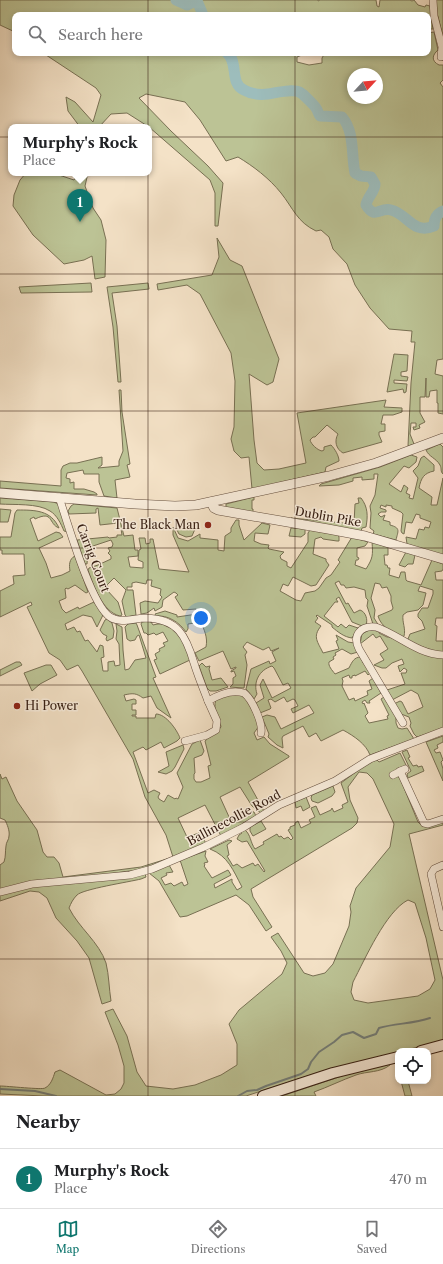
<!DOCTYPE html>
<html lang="en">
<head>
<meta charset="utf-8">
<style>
	:root { --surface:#fff; --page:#f6f6f6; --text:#202124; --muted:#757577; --line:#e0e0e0; --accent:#0f766e }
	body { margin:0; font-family:"Libre Caslon Text",serif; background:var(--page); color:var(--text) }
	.controls { position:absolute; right:12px; bottom:12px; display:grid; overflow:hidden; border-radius:8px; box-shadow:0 2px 6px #0003 }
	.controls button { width:36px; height:36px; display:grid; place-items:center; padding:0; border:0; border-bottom:1px solid var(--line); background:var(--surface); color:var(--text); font:20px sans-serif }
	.compass { position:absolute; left:347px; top:68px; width:36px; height:36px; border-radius:50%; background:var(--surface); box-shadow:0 2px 6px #0003; rotate:64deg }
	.you { position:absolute; left:201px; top:618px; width:14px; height:14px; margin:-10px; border:3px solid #fff; border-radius:50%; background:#1a73e8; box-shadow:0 0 0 6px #1a73e833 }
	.badge { display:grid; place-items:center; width:26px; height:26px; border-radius:50%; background:var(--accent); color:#fff; font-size:13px; font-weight:700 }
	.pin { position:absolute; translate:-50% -33px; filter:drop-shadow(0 1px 2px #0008) }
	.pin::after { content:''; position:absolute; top:21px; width:14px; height:12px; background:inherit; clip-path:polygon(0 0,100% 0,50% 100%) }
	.popup { position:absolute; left:8px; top:124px; width:144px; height:52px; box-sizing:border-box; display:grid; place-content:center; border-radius:8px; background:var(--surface); filter:drop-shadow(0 1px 3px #0005); font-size:13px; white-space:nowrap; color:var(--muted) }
	.popup b { font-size:15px; color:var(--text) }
	.popup::after { content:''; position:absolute; left:50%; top:100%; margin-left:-8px; border:8px solid transparent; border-top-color:var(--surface) }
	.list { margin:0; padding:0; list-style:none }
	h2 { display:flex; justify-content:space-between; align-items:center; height:52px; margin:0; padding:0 16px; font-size:17px }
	h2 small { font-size:13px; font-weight:400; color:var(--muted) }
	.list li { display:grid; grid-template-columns:26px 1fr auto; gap:12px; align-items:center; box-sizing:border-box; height:60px; padding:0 16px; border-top:1px solid var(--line) }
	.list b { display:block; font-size:15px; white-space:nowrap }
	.list p { margin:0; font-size:13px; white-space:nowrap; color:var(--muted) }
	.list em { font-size:13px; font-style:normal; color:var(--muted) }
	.icon { flex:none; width:22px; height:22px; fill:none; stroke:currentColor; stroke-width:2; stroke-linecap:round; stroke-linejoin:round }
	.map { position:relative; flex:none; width:443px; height:1096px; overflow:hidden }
	.search { position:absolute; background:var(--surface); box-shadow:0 2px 6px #0003; left:12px; right:12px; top:12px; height:44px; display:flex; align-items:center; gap:10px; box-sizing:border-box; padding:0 14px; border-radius:8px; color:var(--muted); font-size:15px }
	.sheet { height:112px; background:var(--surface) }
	nav { display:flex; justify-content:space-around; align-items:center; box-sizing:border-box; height:56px; border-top:1px solid var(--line); background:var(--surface); font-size:11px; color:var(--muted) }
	nav a { display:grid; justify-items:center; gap:2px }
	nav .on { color:var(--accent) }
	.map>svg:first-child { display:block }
</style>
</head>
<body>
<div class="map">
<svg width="443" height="1096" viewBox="0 0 443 1096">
	<rect width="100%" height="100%" fill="#f4e2c7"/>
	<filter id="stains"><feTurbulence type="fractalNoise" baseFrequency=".005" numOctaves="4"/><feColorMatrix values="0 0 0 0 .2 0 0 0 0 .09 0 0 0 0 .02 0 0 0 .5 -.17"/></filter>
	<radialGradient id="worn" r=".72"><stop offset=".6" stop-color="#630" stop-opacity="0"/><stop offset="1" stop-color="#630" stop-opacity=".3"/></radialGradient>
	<g fill="#bcc395" stroke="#787053" fill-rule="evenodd">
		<path d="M0 0H317L319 1V0H376L377 6 379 7 380 0H410L412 1 414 0 418 5 425 7 426 5 430 6 433 29H428V15H15V32L0 25Z"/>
		<path d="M436 0H443V36L437 13Z"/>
		<path d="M434 32 438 50C432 55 431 61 439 65H443V80L440 83 443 87V359L437 360 435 374 443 376V414L438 413V403H437V390L430 391 429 397H426V378L425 397H420V413L425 422 419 425 420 428 414 430 413 427H416V423H411L410 434 414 444 408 446 411 383 415 342H411L412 331 389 329 370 308 355 285 347 264 333 249 329 237 321 230 316 231C297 222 293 208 281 193 269 178 253 166 238 157L226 161 200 120 185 102 146 94 139 98 171 131 208 166 223 183 218 226H215V193L210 180 149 127 127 113 111 114 99 127H80L68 111 66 97 75 102 93 122 101 95 96 88 43 53H307L297 57V62L309 65 322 63V58L325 53H428V33ZM353 74H377V98H353Z"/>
		<path d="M26 173H53L74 180 78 173H88L85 186 93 208 101 220 106 240 105 277 95 279 92 256 84 260 64 264 33 235 13 206 14 195 20 180Z"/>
		<path d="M217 238 230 260 242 266 279 359 273 382 267 385 249 374 254 440 257 463 264 470 279 469 306 463 297 413 386 400 384 407 402 408V412L393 415H383L381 424H385V431L379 432V435L382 442 343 453C336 449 334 441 338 434L327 425 315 437H313L310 440C311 444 317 450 322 451L324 450V447L331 445C335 449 339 456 339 461L326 467 325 472 252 489 249 457 241 458 234 451 231 439 234 427 235 381 231 353 200 294 187 285 158 290 157 284 212 275 219 257Z"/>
		<path d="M91 283 92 292 21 293 19 287Z"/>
		<path d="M148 283 149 289 112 293 117 326 121 382H118L113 327 107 287Z"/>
		<path d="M394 354 408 355 407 371 401 372V376L408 377 407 381 394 380V383L407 384 406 392 404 393 403 389 387 392Z"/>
		<path d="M119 390H121L122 412 130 464 127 465 130 477 115 480 117 498 104 496 99 482V474H84L83 470 67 473 66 478 70 479V483L74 482V489H84L94 492 97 494V495L0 488V481L61 486V470L63 466 70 463H77L102 457V465L98 468 119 466V461L123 451Z"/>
		<path d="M440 444 443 447V474C440 471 442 469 440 465 436 458 429 457 426 450Z"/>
		<path d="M411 455 417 457 416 462 409 468 404 466 389 484 401 492 404 485 408 488 406 493 410 495 409 498 413 499 418 478 413 471 418 466 421 458 424 456 434 465V471C424 473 421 478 419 488L432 497 431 505H437L443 478V556L407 544 406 537 416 539 419 529 424 530 425 527 429 528 431 522 420 518V515L416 514 412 523 406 522 404 534 402 533 401 531 403 514 401 512 392 508V506L386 505V507L381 505 380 508 386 510V512H381L378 514 381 517 385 515 383 520 390 522V525C401 528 398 531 396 540L373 534 374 531 370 528 371 513 370 506 375 495 378 474H374V479L362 480V477L353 478V481L339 485 319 486 321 484 380 467Z"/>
		<path d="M254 497V500H252V509H253V513L226 508V504Z"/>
		<path d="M0 498 54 502 58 504 68 532 64 531C61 524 57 515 50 511 38 503 14 505 0 504Z"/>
		<path d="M358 498H361C368 507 368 516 366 527L362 528 361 531 306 522 291 518 354 524 355 504 359 503Z"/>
		<path d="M74 504 117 508 124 536 133 535 135 550H138V556L128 557 130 567 143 568V562L138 560 139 550 141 549 139 538H145L146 544 150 543V539H153L159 569 189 572 173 535V527L178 538 188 541 200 534V538L218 540V550L224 551 225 536 231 532V528L236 520H239V525L244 540 262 523 270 525 268 534 255 533 254 541 261 544 269 545 268 548 269 549 284 552 280 556 281 559 287 562V566L291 568 308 542V533L310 530 338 535 339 537V541H337L323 539 321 537 315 539 313 554 326 559V561L329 565 316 585 311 586 293 577 288 586 283 584 280 591 296 600 301 601 305 593 315 591 319 588 326 578 331 575 340 562 338 560 352 537 368 542 365 546 357 548V557L359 558 358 560H356L355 565 366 569C373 558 373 555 372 542L388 547V555H384L385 565H387L388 568H390L389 575 399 578 401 572H405L406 580 407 581 421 585 432 560 443 564V569L442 571 435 572 436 580H443V618H436L435 625 437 626 436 641H443V653L436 652 409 642 408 639 410 634 425 629 422 621 418 617V614L422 608H428L433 594V590L420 586 418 591 426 593 423 605 418 610 407 612 403 615C402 622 406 629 404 636L402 638C393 633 381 627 378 616L392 610 393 608 391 601V596L387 587 382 588 380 584 375 583 371 598 375 610 374 618 379 626 373 624 367 606 368 600 366 598 365 590 354 587 346 588 344 585H341L339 581 335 583 346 604 348 603 354 613 360 610C366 612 368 620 366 625L362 626 352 622 339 597 336 599 338 602H335L324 616 338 627 341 624 346 628 349 625 358 628 352 638C344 637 338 632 332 627V625L317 615 316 616 318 618 315 622 321 626C312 637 318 642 323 653L339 649 336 641 338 640 336 635 348 642 354 643 358 652 351 654 342 649 335 653 336 655 333 657 334 659 329 662C328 666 332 670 335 674L349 668C352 662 354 657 361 657L363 663 368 668 370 673 368 675 365 671 355 676V675L352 676V678H350L349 675 342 678 343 681 342 686 349 700 354 698 355 701 368 695 367 691 372 689 369 681 373 678 381 693 369 701 370 703H367L365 700 362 702 363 704 364 703 368 713 365 716 369 723 388 719 387 716 389 715 381 699 384 697 396 717V723L398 728 402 729 407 728 414 739 370 755C366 744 354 736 343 730L321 741 316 733 309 737 303 726 283 736 282 738 283 748 277 745 268 737 269 734 262 717 267 715 275 717 281 729 314 713 309 705 293 713 291 709 298 706 295 700 293 699 287 702 284 697 275 702 271 699 268 700 271 708 270 709 260 713 256 703 264 698 260 685 263 679 272 698 291 688 288 683 283 685 274 668 272 666C259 670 253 682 257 694L254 699 246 689 251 669 269 661 270 664 276 661 272 652 279 648 271 651 269 647 263 650 247 642 243 647 247 652 245 655 247 665 244 688 230 687 233 684V678L236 676 234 671 231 672V671L236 668V667L231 669 223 651 199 661 195 653 206 647C208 637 204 630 201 622L188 624V629L186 632C179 622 168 615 156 616L155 614 165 611 177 615V617L197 614 196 609 183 610 175 597 178 595 176 593 174 592 163 600 162 607 155 611 154 608 147 613 141 614 140 603 145 601 158 603 162 597 160 595 161 589 151 586 152 580H147L146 584 136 582 132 583V587H127V590H133L136 615 127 617 125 615 122 601 126 590 114 578 107 585 108 587 106 589 118 602 122 615 120 616C102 612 93 584 88 570L89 568 98 565 111 559V556L108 553 110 551 108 548 112 547 113 544 111 540 90 547 88 550 87 564H85L77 540 108 537 109 538 117 537V535H122L121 529H119L118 523 100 525 98 508 96 509V513L69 514 68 511 71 506Z"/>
		<path d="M0 509 11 510 8 522H0Z"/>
		<path d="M17 510C35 510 51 510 59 528 48 524 54 510 35 519L34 517 30 519 38 541 56 532 60 533 63 537 39 548 46 563 51 578 62 575 70 571C69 565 69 559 75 556L88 592 86 593 75 585 68 589 66 588 65 589 66 598 59 601 62 609 66 613 78 607 79 609 94 602 103 615 97 627 92 617 83 615 65 624 67 630 74 627 77 632 80 631 85 641 88 640 97 652 100 645 103 646 104 657 101 658 103 671H108V662L114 661 115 666 120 665 119 644 116 639 117 631 116 624 122 627 123 650 125 670 129 669 135 660 146 658 139 635 137 636 135 640 130 641 127 639 125 627 128 624 136 623 137 625 156 677 153 678 171 718 157 708 151 696 143 698C136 693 133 693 124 695L126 701 134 699 136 700V704H132V710H136V715H132V716H136V718H155L156 714C166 714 177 730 180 738L177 741 164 748 161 742 146 750 143 747 133 752 148 793 154 790 160 793 158 797 159 799 164 802 168 795 175 799 176 798 178 799 183 787 177 773 192 744 200 740 204 751 202 755 194 758 195 773 194 774V779L196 782H201L210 778 208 766 211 765 205 741C210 736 217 733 221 727 220 718 212 709 216 700L231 694 242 695 249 703 259 726 254 733 257 740 264 737 270 744 289 756V757L248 782 264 811 261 813 252 806 240 787 220 797 230 819 234 821 249 811 254 812 256 816 221 836 205 805 178 818 187 837 199 833 206 843 171 860 136 870 0 890V865L4 862C6 856 5 852 6 846 6 842 9 840 9 836 10 831 7 824 5 820L0 818V774L2 779 6 777 17 801 37 830 43 852 47 857H54L59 863 63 877 141 867 173 857 166 835 145 797 133 759 82 671 78 665 67 670 60 660 49 653 27 607 32 605 31 602 0 617V591L14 584 13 576 25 575 24 554H2V550H0V537H11L15 513Z"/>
		<path d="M176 528 195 529 192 536 186 537 179 534Z"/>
		<path d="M291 528 305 529V534L301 537 289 536Z"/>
		<path d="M406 552 415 555 413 564H408L405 567 399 565Z"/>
		<path d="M107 619 112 623 114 631 113 638 107 641 106 639 107 636 103 634 100 630 105 620Z"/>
		<path d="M148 621 151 622 153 625C175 618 185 644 190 660L160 674 154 660 157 659 155 654 160 651 159 649 165 646 163 643 168 641 163 632 156 635 154 633 148 635 146 633H144L141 624 142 622Z"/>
		<path d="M369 630 379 631V633L387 637H389L443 658V729L417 737 414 734 410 726 411 723 409 717 401 714 394 704 400 701 402 702 408 714 423 707 418 694 411 690 392 700 387 690 405 684 401 673H406L407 670 404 668 400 672 398 666 404 664 402 659 392 663 386 668H382L374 665 384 660 380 654 388 649 380 636 376 638 373 634 360 644 362 634Z"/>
		<path d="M16 662H20L22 665 0 676V670Z"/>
		<path d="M202 663 206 667 210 666 209 669 212 680 221 678 228 687 216 691H210L207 688 199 666Z"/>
		<path d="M46 665H51L57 675 40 684 32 691 24 673Z"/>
		<path d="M443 736V742L437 745 438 748 434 750 436 753 440 752 443 760 441 762 443 769V781L426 742Z"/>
		<path d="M183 745 184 749 175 767 172 771 166 774 158 772 169 766 166 752Z"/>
		<path d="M407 750 410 757 408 758 413 766 417 765 418 767 422 766 424 771 408 778 407 774 411 771 402 752Z"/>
		<path d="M400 753 406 765 391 773 400 778 418 822 422 826 443 821V825L409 834 443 980V1040L403 1051H398V1052L389 1055 329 1069 246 1096H44L0 1094V1086C7 1086 43 1090 45 1088 51 1085 53 1078 55 1072L60 1070 106 1095 115 1094 121 1089 124 1083V1066L118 1045 105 1012 113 1009 127 1036 137 1072 146 1086 173 1089 195 1085 221 1075 237 1065V1044L229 1024 239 1010 282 974 287 963 281 951 271 937 278 933 304 973 313 976 325 973 333 964 349 926 351 912 350 906 356 888 390 847 394 824 373 779 367 773 359 772 348 787 350 800 358 818 357 823 352 828 251 889 253 897 272 927 266 931 249 905 236 895 187 916 180 917 159 881 149 873 169 865 173 872 166 873 167 875 161 878 165 885 171 883 174 886 182 882 184 886 188 884 180 860 206 851 205 856 208 862 204 863 205 865 204 866 212 878 228 870 231 875 214 884 215 888 232 879V882L237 890 242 887C233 870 228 856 210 849L229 840 232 841 227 845 229 855 227 856 233 866 237 864 242 868 253 863 255 866 258 864 264 872 265 871 247 841 242 842 237 839 239 835 242 833 241 832 245 830C251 835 250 842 255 849L264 844 263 842 277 834 279 837 281 836 284 839 288 837 291 840 293 838 288 830 290 829V827L295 825V823L298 821 301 828 311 823 309 820 315 817 311 808 316 806 320 815 331 810 332 808 334 812 343 808 342 805 348 802 341 783 369 762 377 760 379 762ZM408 900 415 903 426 938 435 980 430 989 418 996 368 1003 354 1000 351 992 353 982C365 959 386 911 408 900Z"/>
		<path d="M333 786 335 792 332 796 318 803 312 801 311 798 312 795Z"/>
		<path d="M306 797 310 807 303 811 301 806 296 808 295 802Z"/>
		<path d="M261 821 266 829 253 836 250 831V827Z"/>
		<path d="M145 874 146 877 141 879C129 882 83 889 77 895 73 899 71 903 69 908 79 928 99 942 106 963 109 975 109 989 111 1001L102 1004 89 958 77 941 56 918 47 898 39 892 30 891 0 901V895L25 887Z"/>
		<path d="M389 1064 390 1065C380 1073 367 1071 356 1075 342 1080 328 1087 314 1092L316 1096H282L345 1075Z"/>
		<path d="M401 1081H408L412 1096H405Z"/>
	</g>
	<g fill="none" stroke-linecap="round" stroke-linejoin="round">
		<g stroke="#737d78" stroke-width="2">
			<path d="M0 1089 35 1091 56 1096"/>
			<path d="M238 1096 247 1091 257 1090 266 1086 301 1074 308 1069 311 1062 319 1052 334 1042 342 1035 353 1032 364 1038 376 1034 379 1028C396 1023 413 1024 430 1018"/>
		</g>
		<g stroke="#9dbdbc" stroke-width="11">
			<path d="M176 0 187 5 193 2 198 3 203 15"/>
			<path d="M227 53C239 62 229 83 244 90 251 94 260 95 268 94 276 93 294 88 301 93 303 94 315 106 316 108 318 111 318 113 320 116L342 117C355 132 351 155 355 173L361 176 371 177 375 184C375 192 367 197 366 205 375 220 379 207 391 210 408 214 413 235 434 226 434 220 436 214 443 211"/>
		</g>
		<defs>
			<g id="minor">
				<path d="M433 0 434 16 442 47 441 57"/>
				<path d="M59 497C67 521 91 605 110 617 121 624 134 618 146 618 178 619 186 636 194 663 198 676 203 688 208 701"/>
				<path d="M403 723 359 649C352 635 361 625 376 627 399 635 417 654 443 655"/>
				<path d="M185 741 207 735 216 730 217 721 208 701C218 695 232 689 244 693 252 699 263 723 261 733"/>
				<path d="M400 771 424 823 428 824 443 819"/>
				<path d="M393 775 405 769"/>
				<path d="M443 865 434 869 431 874 443 927"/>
				<path d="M0 892 32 884 130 875 152 869 204 847 244 827 279 805 335 781 370 759 443 731"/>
			</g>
			<g id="tertiary">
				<path d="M0 493 135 504 175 506 196 505 329 476 376 463 443 438"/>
				<path d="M211 502 214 508 218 510 328 529 365 536 443 559"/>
			</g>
			<g id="secondary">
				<path d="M421 1051 443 1045"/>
				<path d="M263 1096 333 1073 398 1057"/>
			</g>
		</defs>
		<use href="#minor" stroke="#644e3e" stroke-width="8"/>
		<use href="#tertiary" stroke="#644e3e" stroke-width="10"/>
		<use href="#secondary" stroke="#341c11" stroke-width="12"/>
		<use href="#minor" stroke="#f8ecdb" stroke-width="7"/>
		<use href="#tertiary" stroke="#f8ecdb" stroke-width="9"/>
		<use href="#secondary" stroke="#f8ecdb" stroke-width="10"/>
	</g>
	<path fill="none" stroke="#341c11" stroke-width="1" stroke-opacity="0.55" d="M148 0V15M295 0V15M148 53V1096M295 53V1096M0 137H443M0 274H443M0 411H443M0 548H443M0 685H443M0 822H443M0 959H443"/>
	<g fill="#8f2418" stroke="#f8ecdb" stroke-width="1.5">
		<circle cx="208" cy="525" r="4"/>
		<circle cx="17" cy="706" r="4"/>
	</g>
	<g text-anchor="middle" stroke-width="3" stroke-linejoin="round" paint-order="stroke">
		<g font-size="12" fill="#341c11" stroke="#f8ecdb">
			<text transform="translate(328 517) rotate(10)" y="4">Dublin Pike</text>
			<text transform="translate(93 558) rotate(69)" y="4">Carrig Court</text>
			<text transform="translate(234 818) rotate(-28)" y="4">Ballinecollie Road</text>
		</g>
		<g font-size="12" fill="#341c11" stroke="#f8ecdb" text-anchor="end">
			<text x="200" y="529">The Black Man</text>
			<text x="25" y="710" text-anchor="start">Hi Power</text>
		</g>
	</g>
	<rect width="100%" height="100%" filter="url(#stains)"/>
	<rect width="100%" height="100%" fill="url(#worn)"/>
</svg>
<div class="controls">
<button><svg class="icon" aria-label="locate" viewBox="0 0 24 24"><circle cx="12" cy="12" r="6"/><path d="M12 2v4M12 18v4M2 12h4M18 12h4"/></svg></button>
</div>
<svg class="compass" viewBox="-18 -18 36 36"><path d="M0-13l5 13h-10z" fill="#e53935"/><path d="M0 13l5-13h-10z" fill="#757577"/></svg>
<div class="you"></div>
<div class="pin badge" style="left:80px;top:222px">1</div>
<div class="popup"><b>Murphy's Rock</b>Place</div>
<div class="search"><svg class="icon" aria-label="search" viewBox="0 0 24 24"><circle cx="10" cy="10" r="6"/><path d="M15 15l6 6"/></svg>Search here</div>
</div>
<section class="sheet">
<h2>Nearby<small></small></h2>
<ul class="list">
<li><span class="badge">1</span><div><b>Murphy's Rock</b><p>Place</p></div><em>470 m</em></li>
</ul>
</section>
<nav>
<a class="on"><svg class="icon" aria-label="map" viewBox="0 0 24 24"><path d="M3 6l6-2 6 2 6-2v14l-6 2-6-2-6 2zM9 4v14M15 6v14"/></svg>Map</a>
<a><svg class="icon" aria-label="directions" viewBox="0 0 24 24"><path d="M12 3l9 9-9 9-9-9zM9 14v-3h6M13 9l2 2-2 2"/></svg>Directions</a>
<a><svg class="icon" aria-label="saved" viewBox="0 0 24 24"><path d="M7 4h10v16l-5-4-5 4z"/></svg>Saved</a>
</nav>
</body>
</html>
